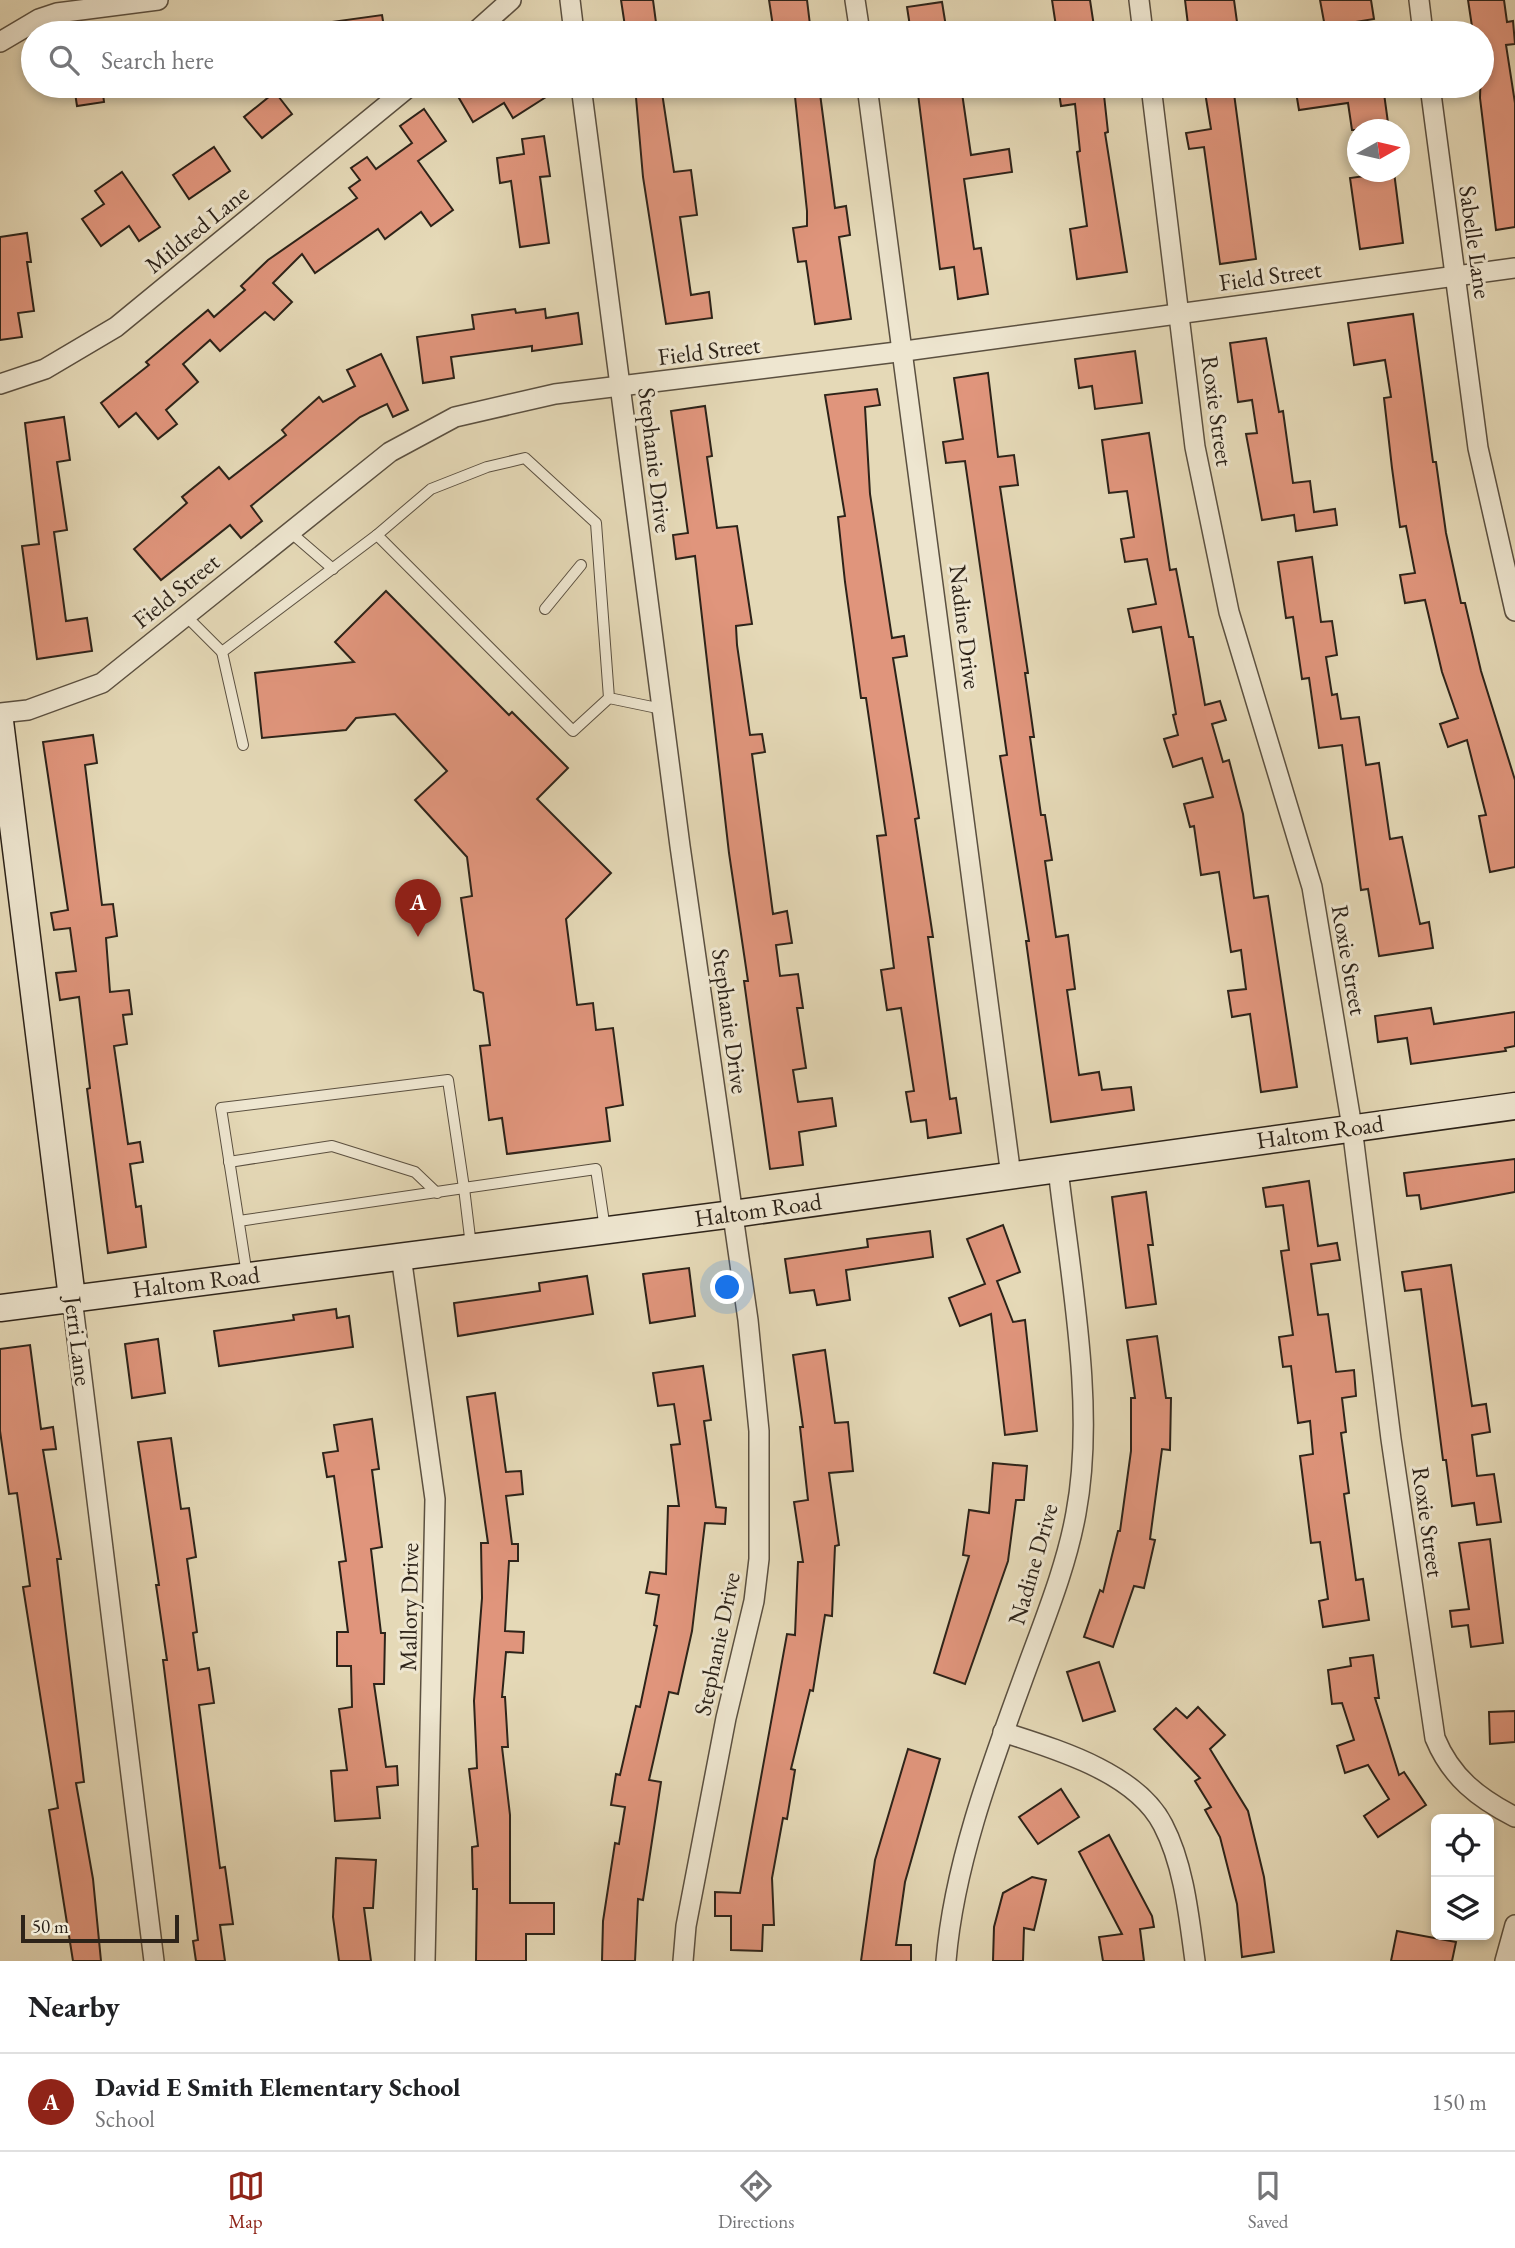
<!DOCTYPE html>
<html lang="en">
<head>
<meta charset="utf-8">
<style>
	:root { --surface:#fff; --page:#f2f2f2; --text:#202124; --muted:#757577; --line:#e0e0e0; --accent:#8f2418 }
	body { margin:0; font-family:"EB Garamond",serif; background:var(--page); color:var(--text) }
	.controls { position:absolute; right:21px; bottom:21px; display:grid; overflow:hidden; border-radius:10px; box-shadow:0 4px 10px #0003 }
	.controls button { width:63px; height:63px; display:grid; place-items:center; padding:0; border:0; border-bottom:2px solid var(--line); background:var(--surface); color:var(--text); font:35px sans-serif }
	.compass { position:absolute; left:1347px; top:119px; width:63px; height:63px; border-radius:50%; background:var(--surface); box-shadow:0 4px 10px #0003; rotate:82deg }
	.scale { position:absolute; left:21px; bottom:18px; width:158px; box-sizing:border-box; padding-left:7px; border:4px solid #2d2319; border-top:0; font-size:19px; line-height:24px; white-space:nowrap; color:#2d2319; -webkit-text-stroke:5px #eee6d0; paint-order:stroke }
	.you { position:absolute; left:728px; top:1288px; width:24px; height:24px; margin:-18px; border:5px solid #fff; border-radius:50%; background:#1a73e8; box-shadow:0 0 0 10px #1a73e833 }
	.badge { display:grid; place-items:center; width:46px; height:46px; border-radius:50%; background:var(--accent); color:#fff; font-size:23px; font-weight:700 }
	.pin { position:absolute; translate:-50% -58px; filter:drop-shadow(0 2px 4px #0008) }
	.pin::after { content:''; position:absolute; top:37px; width:24px; height:21px; background:inherit; clip-path:polygon(0 0,100% 0,50% 100%) }
	.list { margin:0; padding:0; list-style:none }
	h2 { display:flex; justify-content:space-between; align-items:center; height:91px; margin:0; padding:0 28px; font-size:30px }
	h2 small { font-size:23px; font-weight:400; color:var(--muted) }
	.list li { display:grid; grid-template-columns:46px 1fr auto; gap:21px; align-items:center; box-sizing:border-box; height:98px; padding:0 28px; border-top:2px solid var(--line) }
	.list b { display:block; font-size:26px; white-space:nowrap }
	.list p { margin:0; font-size:23px; white-space:nowrap; color:var(--muted) }
	.list em { font-size:23px; font-style:normal; color:var(--muted) }
	.icon { flex:none; width:38px; height:38px; fill:none; stroke:currentColor; stroke-width:2; stroke-linecap:round; stroke-linejoin:round }
	.map { position:relative; flex:none; width:1515px; height:1961px; overflow:hidden }
	.search { position:absolute; background:var(--surface); box-shadow:0 4px 10px #0003; left:21px; right:21px; top:21px; height:77px; display:flex; align-items:center; gap:18px; box-sizing:border-box; padding:0 24px; border-radius:38px; color:var(--muted); font-size:26px }
	.sheet { height:189px; background:var(--surface) }
	nav { display:flex; justify-content:space-around; align-items:center; box-sizing:border-box; height:98px; border-top:2px solid var(--line); background:var(--surface); font-size:19px; color:var(--muted) }
	nav a { display:grid; justify-items:center; gap:4px }
	nav .on { color:var(--accent) }
	.map>svg:first-child { display:block }
</style>
</head>
<body>
<div class="map">
<svg width="1515" height="1961" viewBox="0 0 1515 1961">
	<rect width="100%" height="100%" fill="#e5d9b7"/>
	<filter id="stains"><feTurbulence type="fractalNoise" baseFrequency=".00286" numOctaves="4"/><feColorMatrix values="0 0 0 0 .2 0 0 0 0 .09 0 0 0 0 .02 0 0 0 .5 -.17"/></filter>
	<radialGradient id="worn" r=".72"><stop offset=".6" stop-color="#630" stop-opacity="0"/><stop offset="1" stop-color="#630" stop-opacity=".3"/></radialGradient>
	<g fill="#e0957c" stroke="#2d2319" stroke-width="2">
		<path d="M621 0H653L657 30 626 33Z"/>
		<path d="M769 0H807L811 33H774Z"/>
		<path d="M1052 0H1090L1095 33H1057Z"/>
		<path d="M1185 0H1234L1237 22 1223 24 1224 33H1189Z"/>
		<path d="M1320 0H1371L1374 19 1325 27Z"/>
		<path d="M1468 0H1504L1507 22 1513 21 1515 44 1506 45 1515 103V227L1496 230 1480 98 1482 33H1473Z"/>
		<path d="M942 2 947 33H911L907 7Z"/>
		<path d="M382 15 385 33H325L324 23Z"/>
		<path d="M74 86H102L104 102 77 106Z"/>
		<path d="M479 86H539L546 97 513 118 504 103 473 122 459 98Z"/>
		<path d="M635 86H661L674 172 691 170 697 215 680 217 691 295 709 292 712 318 666 324 643 177Z"/>
		<path d="M819 86 835 208 846 206 850 235 839 237 851 319 815 324 806 261 798 262 793 228 807 226V211L794 87Z"/>
		<path d="M917 86H961L971 155 1009 149 1012 172 964 179 974 249 981 248 988 294 958 299 954 267 940 269Z"/>
		<path d="M1058 86H1103L1108 132 1105 133 1127 272 1077 279 1070 229 1087 226 1077 152 1080 151 1075 104 1061 106Z"/>
		<path d="M1204 86H1233L1256 259 1220 264 1204 147 1189 149 1186 133 1211 129Z"/>
		<path d="M1295 86H1383L1389 130H1352L1348 103 1299 110Z"/>
		<path d="M275 92 292 114 262 138 244 117Z"/>
		<path d="M424 109 446 141 418 161 453 210 431 226 421 212 385 239 378 229 315 273 302 254 273 283 292 302 274 320 265 312 220 351 210 340 183 364 198 382 166 410 177 424 158 439 136 413 119 427 101 403 149 365 146 362 208 310 214 317 245 290 241 286 268 260 357 198 349 188 360 180 351 168 367 157 376 169 412 143 400 126Z"/>
		<path d="M544 136 550 176 540 177 549 243 520 247 511 181 500 183 497 158 524 154 522 139Z"/>
		<path d="M214 147 230 171 189 199 173 175Z"/>
		<path d="M122 172 160 227 139 241 129 226 101 246 82 219 104 204 95 191Z"/>
		<path d="M1394 172 1403 243 1360 249 1350 178Z"/>
		<path d="M27 233 31 262H27L34 311 18 313 22 337 0 340V237Z"/>
		<path d="M515 309 516 313 545 309 546 318 578 313 582 344 532 351V346L451 357 454 378 423 383 417 337 474 329 472 315Z"/>
		<path d="M1413 314 1433 462H1436L1446 533 1461 603H1465L1481 671 1515 780V867L1490 872 1479 816 1486 815 1467 740 1448 747 1440 724 1458 718 1442 672 1425 600 1405 603 1400 575 1415 573 1406 526 1400 527 1392 468 1384 398 1391 397 1385 360 1354 365 1348 323Z"/>
		<path d="M1266 338 1279 412 1283 411 1293 483 1310 481 1314 512 1335 509 1337 525 1296 531 1294 515 1262 520 1246 434 1257 433 1252 400 1238 402 1230 343Z"/>
		<path d="M1135 351 1142 403 1095 409 1092 386 1079 388 1075 359Z"/>
		<path d="M381 354 408 410 393 417 387 404 360 417 251 506 262 521 241 538 230 525 161 580 134 549 187 503 182 497 219 467 229 479 286 435 282 430 319 397 323 402 355 386 347 370Z"/>
		<path d="M988 373 998 457 1014 455 1018 485 1000 487 1028 673H1025L1034 737H1030L1041 815H1045L1052 860 1045 861 1056 937 1068 935 1075 989 1067 990 1079 1075 1099 1072 1102 1090 1131 1087 1134 1110 1051 1122 1026 941H1029L1000 756 1007 755 965 461 946 463 943 442 963 439 954 378Z"/>
		<path d="M877 389 880 405 865 407 870 494 892 638 904 636 907 656 893 658 919 818 915 819 933 937H928L950 1099 956 1098 961 1133 928 1138 926 1120 911 1122 906 1092 914 1091 901 1008 887 1010 881 970 894 968 877 836 886 835 866 698H861L845 582 838 517 845 516 825 395Z"/>
		<path d="M705 406 712 456 707 457 717 528 737 526 752 624 736 626 737 645 750 735 762 734 765 752 752 754 773 914 787 911 792 943 776 945 780 976 798 974 803 1008H797L806 1068 793 1070 798 1102 832 1098 836 1126 799 1132 803 1165 770 1169 744 981H748L729 853 695 556 676 559 673 535 688 533 671 411Z"/>
		<path d="M64 417 70 460 57 462 67 530 54 532 66 621 87 618 92 651 37 659 22 546 39 544 25 423Z"/>
		<path d="M1149 433 1170 570 1176 569 1189 637H1193L1205 705 1220 701 1226 720 1212 724 1223 762 1229 760 1243 814 1254 898 1268 896 1297 1087 1261 1092 1250 1014 1232 1017 1228 991 1246 989 1241 950 1231 952 1219 872 1201 875 1194 826 1190 827 1184 804 1213 797 1202 758 1173 767 1164 739 1178 735 1173 715 1176 714 1161 627 1133 632 1128 609 1156 604 1147 559 1125 562 1121 539 1134 537 1127 491 1109 493 1102 440Z"/>
		<path d="M1312 557 1321 622 1332 621 1337 655 1326 657 1332 695 1337 694 1341 719 1359 717 1366 765 1379 763 1390 839 1402 837 1420 924 1429 922 1433 948 1379 956 1368 889 1361 890 1342 745 1319 748 1309 678 1302 679 1293 617 1286 618 1278 562Z"/>
		<path d="M386 591 509 715 512 712 568 768 537 799 611 873 566 919 577 1005 593 1003 596 1030 613 1028 623 1105 606 1108 610 1141 507 1154 502 1118 489 1120 480 1046 490 1045 483 993 474 990 461 898 472 896 467 857 415 800 447 771 395 714 356 718 346 730 262 738 255 673 354 662 335 642Z"/>
		<path d="M93 735 97 763 85 765 102 905 113 904 117 936 106 938 110 992 129 990 132 1014 123 1015 127 1044 114 1046 128 1144 140 1142 143 1162 130 1164 136 1207 141 1206 146 1247 108 1253 87 1089 90 1088 79 997 60 1000 56 973 76 971 70 928 54 930 51 913 68 910 43 742Z"/>
		<path d="M1431 1008 1434 1024 1515 1012V1046L1505 1048 1506 1051 1411 1064 1407 1038 1378 1042 1375 1016Z"/>
		<path d="M1515 1159V1192L1421 1209 1419 1195 1407 1196 1404 1173Z"/>
		<path d="M1309 1181 1318 1246 1337 1243 1340 1260 1311 1264 1318 1315 1328 1314 1336 1372 1354 1370 1356 1396 1342 1398 1346 1432 1341 1433 1349 1493 1344 1494 1356 1580 1363 1579 1369 1620 1323 1627 1319 1601 1328 1599 1320 1542 1311 1543 1300 1456 1313 1454 1310 1421 1298 1423 1291 1366 1283 1367 1279 1337 1293 1335 1281 1251 1289 1250 1283 1205 1266 1207 1263 1188Z"/>
		<path d="M1146 1192 1153 1245H1148L1156 1304 1126 1308 1112 1197Z"/>
		<path d="M1003 1225 1020 1272 997 1281 1013 1322 1025 1320 1037 1431 1005 1435 991 1314 960 1326 949 1298 985 1284 967 1239Z"/>
		<path d="M930 1231 933 1257 846 1270 850 1300 817 1305 814 1290 790 1293 785 1259 868 1247 867 1239Z"/>
		<path d="M1451 1265 1472 1406 1486 1404 1490 1432 1472 1435 1477 1476 1494 1474 1501 1522 1477 1525 1474 1503 1452 1506 1446 1460H1443L1421 1289 1405 1291 1402 1272Z"/>
		<path d="M689 1268 695 1316 650 1323 643 1274Z"/>
		<path d="M587 1276 593 1314 458 1336 454 1303 540 1291 539 1283Z"/>
		<path d="M336 1309 337 1318 349 1316 353 1347 219 1366 214 1331 294 1320 293 1315Z"/>
		<path d="M1157 1336 1166 1398H1171L1170 1450 1162 1449 1150 1539 1155 1540 1144 1588 1134 1586 1113 1647 1084 1637 1100 1590 1103 1592 1118 1531H1120L1131 1451V1398H1135L1127 1340Z"/>
		<path d="M158 1339 165 1393 132 1398 125 1344Z"/>
		<path d="M30 1345 41 1429 53 1427 56 1449 43 1450 61 1559H57L84 1782 76 1783 93 1879 101 1961H73L49 1810 58 1808 23 1587 30 1586 17 1493 9 1494 0 1431V1349Z"/>
		<path d="M825 1350 835 1423 848 1422 853 1471 829 1473 839 1545 835 1546 832 1616 825 1615 813 1691 810 1690 791 1769 795 1770 787 1819 783 1818 772 1878 774 1925H763L762 1951 731 1950V1916H715V1892L740 1893 787 1634 795 1635 798 1562H803L794 1502 808 1500 800 1427H803L793 1355Z"/>
		<path d="M703 1366 711 1420 704 1421 716 1507 726 1508 725 1524 705 1523 692 1631 678 1694 669 1692 649 1780 661 1782 643 1900 638 1899 635 1961H602L603 1921 615 1843 619 1844 625 1807 611 1805 616 1774 620 1775 636 1706 640 1707 657 1626 654 1625 659 1595 646 1593 650 1572 666 1574 668 1506H679L671 1445 680 1444 674 1404 658 1406 653 1373Z"/>
		<path d="M495 1393 506 1472 521 1471 523 1494 506 1496 512 1544H518V1561H509L505 1631 524 1632 523 1653 506 1652 502 1697H505L508 1747H502L510 1815V1903H554V1934H526V1961H476L477 1889H473L472 1847 478 1846 469 1769 477 1768 474 1701 482 1598 481 1543H488L467 1397Z"/>
		<path d="M372 1419 379 1469 372 1470 382 1547 371 1549 381 1633H385L384 1684H374L386 1767 397 1766 398 1785 377 1787 380 1818 335 1821 331 1771 347 1770 339 1709 352 1707 351 1666H337V1632H348L339 1562 346 1561 334 1476 327 1477 323 1453 338 1451 334 1425Z"/>
		<path d="M171 1438 181 1509 189 1508 196 1557 187 1559 197 1632 193 1633 198 1670 209 1668 214 1703 199 1705 220 1868 225 1867 233 1924 220 1925 225 1961H196L193 1941 198 1940 163 1660H167L156 1585H159L138 1442Z"/>
		<path d="M993 1463 1027 1466 1024 1500H1016L1008 1561 965 1684 934 1673 969 1556 963 1555 969 1510 989 1513Z"/>
		<path d="M1490 1539 1503 1643 1471 1647 1468 1625 1452 1627 1450 1611 1469 1609 1459 1543Z"/>
		<path d="M1373 1655 1379 1698H1375L1399 1775 1404 1772 1426 1805 1378 1837 1364 1816 1389 1799 1368 1765 1345 1773 1337 1746 1354 1740 1342 1703 1332 1704 1328 1670 1351 1666 1350 1658Z"/>
		<path d="M1099 1662 1115 1711 1083 1721 1067 1672Z"/>
		<path d="M1198 1707 1225 1735 1210 1749 1248 1811 1264 1877 1274 1952 1242 1957 1237 1904 1220 1837 1205 1810 1211 1807 1195 1781 1200 1778 1154 1729 1176 1708 1187 1718Z"/>
		<path d="M1515 1711V1742L1490 1744 1489 1712Z"/>
		<path d="M908 1749 940 1759 905 1882 896 1945H911V1961H861L875 1860Z"/>
		<path d="M1061 1789 1079 1817 1038 1844 1019 1817Z"/>
		<path d="M1109 1835 1152 1916 1154 1927 1140 1929 1144 1961H1103L1099 1937 1122 1934 1079 1852Z"/>
		<path d="M336 1858 376 1860 373 1908H364L371 1961H339L333 1917Z"/>
		<path d="M1032 1877 1046 1880 1034 1930 1024 1928 1023 1961H993L994 1927 1003 1893Z"/>
		<path d="M1397 1931 1456 1942 1452 1961H1391Z"/>
	</g>
	<g fill="none" stroke-linecap="round" stroke-linejoin="round">
		<defs>
			<g id="lane">
				<path d="M289 531 333 569"/>
				<path d="M545 609 581 565"/>
				<path d="M185 615 222 652"/>
				<path d="M609 698 573 731 377 535 431 489 487 467 525 458 596 523 609 698 662 709"/>
				<path d="M243 745 222 652 377 535"/>
				<path d="M229 1162 332 1146 415 1172 437 1193"/>
				<path d="M239 1221 464 1188 471 1246"/>
				<path d="M247 1275 221 1108 448 1080 464 1188 596 1169 605 1229"/>
			</g>
			<g id="street">
				<path d="M570 0 574 33"/>
				<path d="M855 0 860 33"/>
				<path d="M1139 0 1143 33"/>
				<path d="M1419 0 1423 33"/>
				<path d="M474 33 511 0"/>
				<path d="M0 42 39 19 57 13 158 0"/>
				<path d="M581 86 680 846 748 1320 759 1431V1559L754 1601 726 1718 686 1926 683 1961"/>
				<path d="M867 86 1011 1176"/>
				<path d="M1151 86 1195 447 1229 612 1312 887 1352 1127 1391 1439 1435 1738C1451 1777 1478 1798 1515 1817"/>
				<path d="M1430 86 1478 448 1515 611"/>
				<path d="M0 384 45 369 116 327 410 86"/>
				<path d="M0 713 28 710 102 683 390 452 455 417 555 394 905 351 1515 268"/>
				<path d="M401 1256 435 1499 425 1961"/>
				<path d="M72 1298 154 1961"/>
				<path d="M1003 1732C1055 1749 1136 1772 1163 1825 1184 1865 1189 1917 1195 1961"/>
				<path d="M946 1961C954 1862 994 1758 1028 1665 1046 1616 1067 1564 1076 1513 1096 1407 1070 1275 1058 1169"/>
				<path d="M1505 1961 1515 1925"/>
			</g>
			<g id="secondary">
				<path d="M0 721 72 1298"/>
				<path d="M0 1308 733 1214 1515 1106"/>
			</g>
		</defs>
		<use href="#lane" stroke="#5b5040" stroke-width="12"/>
		<use href="#street" stroke="#5b5040" stroke-width="22"/>
		<use href="#secondary" stroke="#2d2319" stroke-width="29"/>
		<use href="#lane" stroke="#eee6d0" stroke-width="10"/>
		<use href="#street" stroke="#eee6d0" stroke-width="19"/>
		<use href="#secondary" stroke="#eee6d0" stroke-width="26"/>
	</g>
	<g text-anchor="middle" stroke-width="6" stroke-linejoin="round" paint-order="stroke">
		<g font-size="24" fill="#2d2319" stroke="#eee6d0">
			<text transform="translate(197 229) rotate(-39)" y="8">Mildred Lane</text>
			<text transform="translate(1475 242) rotate(82)" y="8">Sabelle Lane</text>
			<text transform="translate(1270 276) rotate(-8)" y="8">Field Street</text>
			<text transform="translate(709 351) rotate(-7)" y="8">Field Street</text>
			<text transform="translate(1217 411) rotate(82)" y="8">Roxie Street</text>
			<text transform="translate(655 460) rotate(83)" y="8">Stephanie Drive</text>
			<text transform="translate(176 591) rotate(-39)" y="8">Field Street</text>
			<text transform="translate(965 627) rotate(83)" y="8">Nadine Drive</text>
			<text transform="translate(1349 960) rotate(80)" y="8">Roxie Street</text>
			<text transform="translate(730 1021) rotate(82)" y="8">Stephanie Drive</text>
			<text transform="translate(1320 1132) rotate(-8)" y="8">Haltom Road</text>
			<text transform="translate(758 1210) rotate(-8)" y="8">Haltom Road</text>
			<text transform="translate(196 1282) rotate(-7)" y="8">Haltom Road</text>
			<text transform="translate(78 1341) rotate(83)" y="8">Jerri Lane</text>
			<text transform="translate(1428 1522) rotate(82)" y="8">Roxie Street</text>
			<text transform="translate(1033 1564) rotate(-74)" y="8">Nadine Drive</text>
			<text transform="translate(409 1607) rotate(-89)" y="8">Mallory Drive</text>
			<text transform="translate(717 1644) rotate(-78)" y="8">Stephanie Drive</text>
		</g>
	</g>
	<rect width="100%" height="100%" filter="url(#stains)"/>
	<rect width="100%" height="100%" fill="url(#worn)"/>
</svg>
<div class="controls">
<button><svg class="icon" aria-label="locate" viewBox="0 0 24 24"><circle cx="12" cy="12" r="6"/><path d="M12 2v4M12 18v4M2 12h4M18 12h4"/></svg></button>
<button><svg class="icon" aria-label="layers" viewBox="0 0 24 24"><path d="M12 4l9 5-9 5-9-5zM3 14l9 5 9-5"/></svg></button>
</div>
<svg class="compass" viewBox="-18 -18 36 36"><path d="M0-13l5 13h-10z" fill="#e53935"/><path d="M0 13l5-13h-10z" fill="#757577"/></svg>
<div class="scale">50 m</div>
<div class="you"></div>
<div class="pin badge" style="left:418px;top:937px">A</div>
<div class="search"><svg class="icon" aria-label="search" viewBox="0 0 24 24"><circle cx="10" cy="10" r="6"/><path d="M15 15l6 6"/></svg>Search here</div>
</div>
<section class="sheet">
<h2>Nearby<small></small></h2>
<ul class="list">
<li><span class="badge">A</span><div><b>David E Smith Elementary School</b><p>School</p></div><em>150 m</em></li>
</ul>
</section>
<nav>
<a class="on"><svg class="icon" aria-label="map" viewBox="0 0 24 24"><path d="M3 6l6-2 6 2 6-2v14l-6 2-6-2-6 2zM9 4v14M15 6v14"/></svg>Map</a>
<a><svg class="icon" aria-label="directions" viewBox="0 0 24 24"><path d="M12 3l9 9-9 9-9-9zM9 14v-3h6M13 9l2 2-2 2"/></svg>Directions</a>
<a><svg class="icon" aria-label="saved" viewBox="0 0 24 24"><path d="M7 4h10v16l-5-4-5 4z"/></svg>Saved</a>
</nav>
</body>
</html>
